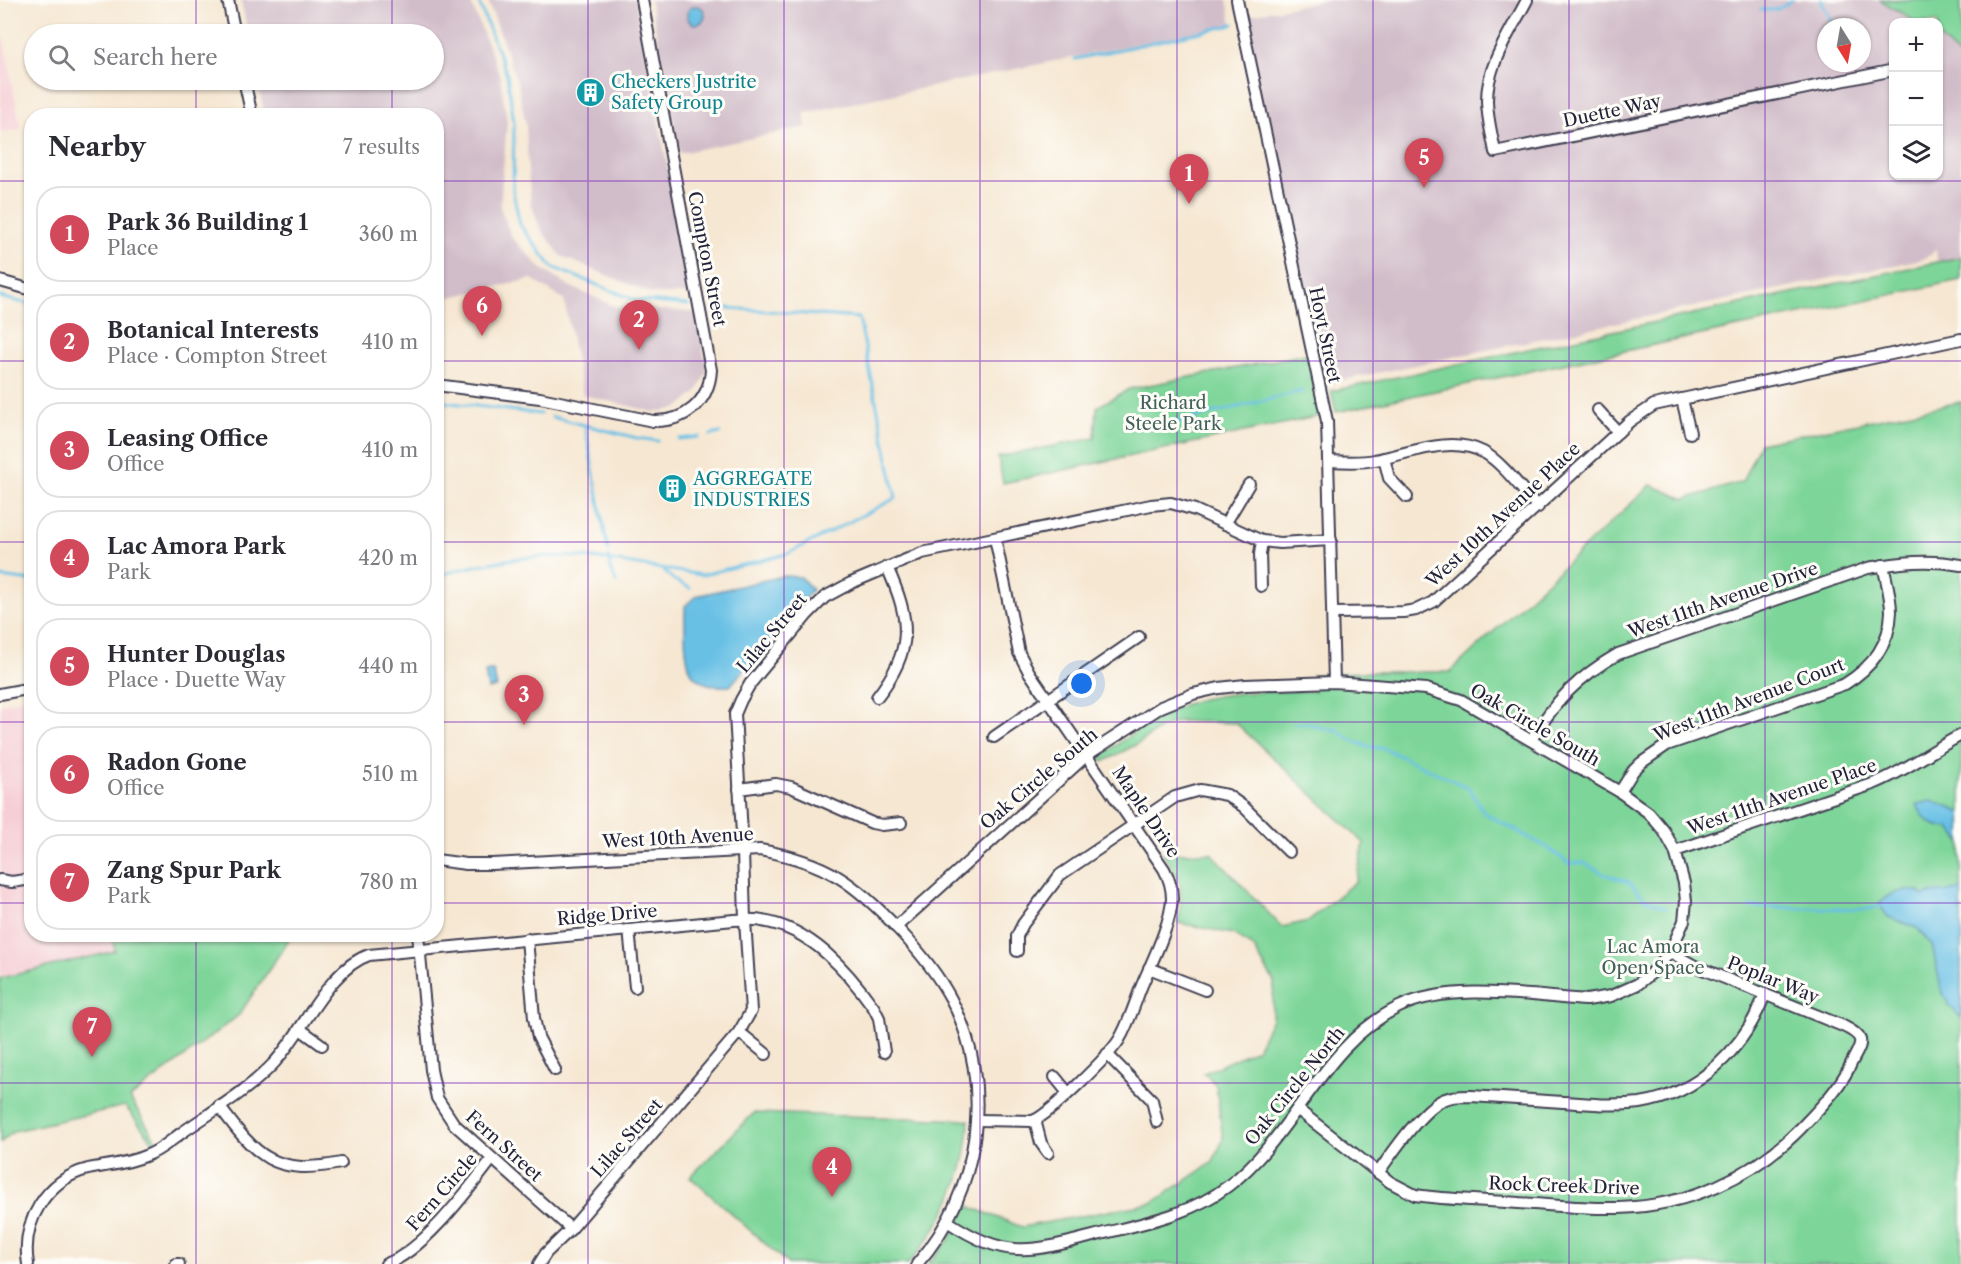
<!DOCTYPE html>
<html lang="en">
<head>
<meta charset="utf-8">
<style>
	:root { --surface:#fff; --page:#f2f2f3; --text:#2b2b33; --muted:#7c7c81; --line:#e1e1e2; --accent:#d1495b }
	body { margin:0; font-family:"Libre Caslon Text",serif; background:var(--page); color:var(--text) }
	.controls { position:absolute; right:18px; top:18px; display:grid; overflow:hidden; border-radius:12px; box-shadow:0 2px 4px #0004 }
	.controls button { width:54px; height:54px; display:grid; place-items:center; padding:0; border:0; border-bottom:2px solid var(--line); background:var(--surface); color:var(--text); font:30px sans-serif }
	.compass { position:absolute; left:1817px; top:18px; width:54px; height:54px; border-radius:50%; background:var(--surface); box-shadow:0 2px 4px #0004; rotate:169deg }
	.you { position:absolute; left:1082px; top:684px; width:21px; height:21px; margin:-15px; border:4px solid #fff; border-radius:50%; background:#1a73e8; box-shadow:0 0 0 9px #1a73e833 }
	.badge { display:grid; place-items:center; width:39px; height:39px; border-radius:50%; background:var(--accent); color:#fff; font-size:20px; font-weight:700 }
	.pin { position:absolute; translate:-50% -50px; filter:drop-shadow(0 2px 3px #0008) }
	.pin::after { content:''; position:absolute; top:32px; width:21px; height:18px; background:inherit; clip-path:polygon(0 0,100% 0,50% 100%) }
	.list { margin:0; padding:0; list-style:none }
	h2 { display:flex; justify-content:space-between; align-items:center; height:78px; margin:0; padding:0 24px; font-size:26px }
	h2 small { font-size:20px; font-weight:400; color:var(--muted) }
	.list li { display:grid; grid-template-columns:39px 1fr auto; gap:18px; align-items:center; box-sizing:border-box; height:96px; margin:0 12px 12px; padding:0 12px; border:2px solid var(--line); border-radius:24px }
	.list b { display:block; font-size:22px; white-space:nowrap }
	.list p { margin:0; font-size:20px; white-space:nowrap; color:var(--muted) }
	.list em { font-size:20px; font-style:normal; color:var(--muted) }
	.icon { flex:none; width:33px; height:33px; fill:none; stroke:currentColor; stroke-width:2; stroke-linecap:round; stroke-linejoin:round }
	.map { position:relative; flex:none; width:1961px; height:1264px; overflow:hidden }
	.search { position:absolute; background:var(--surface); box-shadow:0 2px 4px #0004; left:24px; top:24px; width:420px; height:66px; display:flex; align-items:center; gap:15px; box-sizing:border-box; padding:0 21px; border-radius:33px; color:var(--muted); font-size:22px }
	.panel { position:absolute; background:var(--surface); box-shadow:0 2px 4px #0004; left:24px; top:108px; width:420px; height:834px; border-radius:24px }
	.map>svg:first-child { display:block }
</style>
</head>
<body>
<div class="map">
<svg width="1961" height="1264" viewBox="0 0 1961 1264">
	<rect width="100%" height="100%" fill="#fdfcf7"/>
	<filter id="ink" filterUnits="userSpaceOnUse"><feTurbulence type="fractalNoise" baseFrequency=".0167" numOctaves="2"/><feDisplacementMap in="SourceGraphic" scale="12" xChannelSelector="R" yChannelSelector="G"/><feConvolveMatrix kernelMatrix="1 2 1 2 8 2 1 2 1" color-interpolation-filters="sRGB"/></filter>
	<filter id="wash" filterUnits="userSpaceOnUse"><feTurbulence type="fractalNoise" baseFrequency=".008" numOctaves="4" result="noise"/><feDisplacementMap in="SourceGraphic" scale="24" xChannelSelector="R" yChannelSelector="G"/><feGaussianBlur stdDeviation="1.35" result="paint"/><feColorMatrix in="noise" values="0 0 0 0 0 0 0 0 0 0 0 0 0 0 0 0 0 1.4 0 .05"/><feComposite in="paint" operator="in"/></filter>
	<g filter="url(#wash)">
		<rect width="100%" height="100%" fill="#f6e7d2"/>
		<g fill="#f6cfd6">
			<path d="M0 20 21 129 0 133Z"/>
			<path d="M31 696 32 934 145 935 137 946 0 978V705Z"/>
		</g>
		<g fill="#d1bdc9" fill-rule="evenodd">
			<path d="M241 0H470L500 76 507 121 500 207 512 238 541 268 569 286 616 307 696 312 707 371 697 392 678 408 655 412 583 395 564 300 532 279 437 300 436 116 265 115 257 80H434V34H248Z"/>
			<path d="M488 0H635L692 294H652L561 256 540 228 531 203 528 170 526 125 518 85Z"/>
			<path d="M650 0H1227L1232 24 804 113 806 127 680 153Z"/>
			<path d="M1324 0H1880L1916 22H1894V176H1938L1939 37 1961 58V257L1937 261 1936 248 1932 254 1923 259 1319 385 1241 17ZM1826 27H1862V63H1826Z"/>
		</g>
		<g fill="#7dd599" stroke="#507c6a" stroke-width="1.5">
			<path d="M1880 0H1961V58L1939 37 1938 22H1916Z"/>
			<path d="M1961 257V280L1336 412 1331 391Z"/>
			<path d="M1312 353 1325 415 1003 483 998 457 1095 438 1097 407 1129 389Z"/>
			<path d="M1961 402V1264H928L948 1241 968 1206 1022 1227 1152 1203 1212 1163 1223 1140 1216 1085 1204 1073 1257 1049 1272 1019 1274 982 1254 948 1233 934 1178 923C1184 886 1183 885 1163 853H1211L1282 927 1308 921 1356 881 1364 843 1236 723 1179 721 1160 728 1141 742 1103 762 1100 757C1128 736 1161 711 1195 701 1233 690 1274 692 1314 691L1313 675 1362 672H1450L1651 485 1685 499 1742 482 1760 443Z"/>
			<path d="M112 935H292L239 1015 130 1098 156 1140 153 1142 125 1106 14 1131 0 1143V978L115 951Z"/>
			<path d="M754 1113 969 1120C968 1174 944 1225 908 1264H788L690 1177Z"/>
		</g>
		<g fill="#67c0e5" stroke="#447190" stroke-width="1.5">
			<circle cx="696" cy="15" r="9"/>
			<path d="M783 576 801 577 812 590 730 686C719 687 702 685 694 676 683 664 685 623 685 606L696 596Z"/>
			<path d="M493 670 497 687 488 689 485 672Z"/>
			<path d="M1931 801 1951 807 1961 813V841L1949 828C1932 827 1923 820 1917 804Z"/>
			<path d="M1961 889V1018L1949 1005 1948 1000 1942 994 1932 945 1917 928 1888 917 1882 909 1880 902C1892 891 1903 890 1919 891L1923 896C1935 889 1947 894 1961 889Z"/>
		</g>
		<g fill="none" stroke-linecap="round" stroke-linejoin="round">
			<g stroke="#67c0e5" stroke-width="3">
				<path d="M478 0 507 75 514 122 513 191 520 225 552 267 635 300 688 305"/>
				<path d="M1821 0 1831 20 1840 27"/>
				<path d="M1761 9C1774 12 1781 9 1791 0"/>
				<path d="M1862 43 1865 60"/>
				<path d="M1075 59 1228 26 1233 24"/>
				<path d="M0 297 32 305"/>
				<path d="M436 401 540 414"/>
				<path d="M552 417 637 438 658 441"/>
				<path d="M1174 423 1302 391"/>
				<path d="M585 426 608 550"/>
				<path d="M711 435 720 433"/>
				<path d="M679 439 699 437"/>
				<path d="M609 557 610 568 616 582"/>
				<path d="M612 561 702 575 787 554 896 498 859 318 714 307"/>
				<path d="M664 571 674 580 690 588"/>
				<path d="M436 576C494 559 547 551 607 560"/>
				<path d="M0 577 32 581"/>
				<path d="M1294 724 1308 723 1330 730 1336 729 1347 738 1366 746 1385 749 1469 788 1484 813 1548 848 1568 863H1584L1604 874 1629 882 1644 898 1666 908"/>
				<path d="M1750 907 1869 909 1881 906"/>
			</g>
		</g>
	</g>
	<g filter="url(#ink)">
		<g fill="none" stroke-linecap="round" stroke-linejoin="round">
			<defs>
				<g id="minor">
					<path d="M228 0 235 34"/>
					<path d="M1237 0 1327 421 1334 682"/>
					<path d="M1527 0C1511 31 1487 64 1487 100 1487 118 1492 135 1495 152L1894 70"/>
					<path d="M244 80 252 116"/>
					<path d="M0 281 32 290"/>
					<path d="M436 385 540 398 653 421C684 422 709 403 711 370L642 0"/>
					<path d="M1682 399 1690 433"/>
					<path d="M1598 410 1618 432"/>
					<path d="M1384 458 1389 478 1407 497"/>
					<path d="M1329 461C1344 462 1360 463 1375 460 1409 454 1449 435 1483 452 1502 462 1522 490 1538 507"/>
					<path d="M1225 524 1249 484"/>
					<path d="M1261 586 1260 554 1262 541"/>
					<path d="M1333 613 1404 612 1416 610 1433 602 1630 421 1654 405 1961 339"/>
					<path d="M0 694 32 688"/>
					<path d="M877 697C914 650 911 620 887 567"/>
					<path d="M994 737 1139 637"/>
					<path d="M1531 740C1555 701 1578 677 1618 654L1868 568C1900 562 1929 559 1961 565"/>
					<path d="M739 789 776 784 791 787 872 823 882 825 901 823"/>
					<path d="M1620 792 1633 771 1641 763 1667 745 1845 684C1871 668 1890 644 1891 612 1891 596 1886 580 1883 565"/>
					<path d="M1675 851 1873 784C1904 772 1931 751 1961 735"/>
					<path d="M436 860 466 864H492L760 850C826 862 854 882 899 930 919 951 937 973 951 999 996 1084 980 1193 917 1264"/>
					<path d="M0 880 12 882 32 879"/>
					<path d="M896 927 1087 755 1161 707 1193 694 1219 688 1245 685 1334 682 1426 689 1461 700 1620 792 1649 813 1664 831 1675 851 1684 883 1686 901 1684 921 1670 952 1654 971 1638 984 1611 996 1587 1000C1530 996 1451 982 1399 1007 1322 1044 1294 1137 1228 1186 1189 1216 1139 1224 1093 1236 1028 1253 1005 1259 947 1221"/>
					<path d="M629 930 635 987"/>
					<path d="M418 934 431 1070 437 1098 454 1124 571 1229"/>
					<path d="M527 939 534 1018 538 1037 555 1070"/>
					<path d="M1017 951V936L1023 924 1060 875 1175 797 1200 790 1227 795 1244 807 1289 852"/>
					<path d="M1149 968 1205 990"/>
					<path d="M300 1029 322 1045"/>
					<path d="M739 1032 766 1054"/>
					<path d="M1107 1054 1152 1100 1157 1122"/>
					<path d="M1055 1077 1068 1093"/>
					<path d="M219 1106C257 1157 274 1176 341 1163"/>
					<path d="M1297 1109 1390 1182 1415 1195C1449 1200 1485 1200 1519 1203 1552 1205 1586 1209 1619 1208 1688 1206 1753 1177 1801 1128 1819 1109 1837 1091 1849 1068 1860 1044 1870 1039 1843 1026L1695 966 1670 952"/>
					<path d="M976 1120 1033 1121C1050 1114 1108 1057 1119 1040 1128 1025 1134 1006 1140 990 1150 965 1171 925 1172 899 1172 888 1169 878 1164 869L1029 672 1019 653 995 538"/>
					<path d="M1035 1120 1041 1143 1048 1153"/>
					<path d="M1378 1173C1392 1153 1419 1114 1439 1102 1449 1096 1460 1096 1471 1096 1502 1098 1532 1100 1563 1102 1589 1104 1614 1106 1640 1103 1699 1094 1745 1048 1765 994"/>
					<path d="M28 1264C21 1222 46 1180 88 1169 107 1165 127 1164 145 1156 158 1152 169 1142 180 1134 211 1112 248 1091 274 1063 303 1032 329 968 369 955L734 920C744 920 753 919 762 921 810 928 847 970 874 1008L879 1018 884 1052"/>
					<path d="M176 1264H179"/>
					<path d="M386 1264C423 1251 468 1190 492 1159"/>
					<path d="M539 1264 546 1253 571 1229 739 1032 751 1011 745 920 743 851 735 714 741 700 750 684 807 615 825 597 851 583 922 553 1151 505 1171 503 1195 510 1262 541 1280 543 1331 540"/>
				</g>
			</defs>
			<use href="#minor" stroke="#424052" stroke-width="14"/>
			<use href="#minor" stroke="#fff" stroke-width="10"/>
		</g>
	</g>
	<path fill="none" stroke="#7b2cbf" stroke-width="1.5" stroke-opacity="0.55" d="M196 0V34M392 0V34M588 0V1264M784 0V1264M980 0V1264M1177 0V1264M1373 0V1264M1569 0V1264M1765 0V1264M196 80V116M392 80V116M0 181H32M436 181H1961M0 361H32M436 361H1961M0 542H32M436 542H1961M0 722H32M436 722H1961M0 903H32M436 903H1961M196 934V1264M392 934V1264M0 1083H1961"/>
	<defs>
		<symbol id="building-disc" viewBox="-11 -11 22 22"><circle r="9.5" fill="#0f9aa8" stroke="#fdfcf7"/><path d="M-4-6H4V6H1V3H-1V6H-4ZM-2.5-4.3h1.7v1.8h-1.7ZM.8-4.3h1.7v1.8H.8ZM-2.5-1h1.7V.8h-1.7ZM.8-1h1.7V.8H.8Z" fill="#fff"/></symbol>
	</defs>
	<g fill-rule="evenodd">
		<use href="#building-disc" x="574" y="76" width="33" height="33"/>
		<use href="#building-disc" x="656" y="472" width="33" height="33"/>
	</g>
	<g text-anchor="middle" stroke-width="6" stroke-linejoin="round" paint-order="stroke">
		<g font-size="18" fill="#0d838f" stroke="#fdfcf7" text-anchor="start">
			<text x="611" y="88">Checkers Justrite<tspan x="611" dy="21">Safety Group</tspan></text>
			<text x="693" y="485">AGGREGATE<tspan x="693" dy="21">INDUSTRIES</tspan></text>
		</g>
		<g font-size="18" fill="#22223b" stroke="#fdfcf7">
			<text transform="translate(1612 111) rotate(-12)" y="6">Duette Way</text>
			<text transform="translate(707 259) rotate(79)" y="6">Compton Street</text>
			<text transform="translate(1325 335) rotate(78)" y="6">Hoyt Street</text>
			<text transform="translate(1503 515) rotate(-43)" y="6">West 10th Avenue Place</text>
			<text transform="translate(1723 600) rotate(-19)" y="6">West 11th Avenue Drive</text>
			<text transform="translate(772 633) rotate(-50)" y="6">Lilac Street</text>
			<text transform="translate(1749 700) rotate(-21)" y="6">West 11th Avenue Court</text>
			<text transform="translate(1535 725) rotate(30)" y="6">Oak Circle South</text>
			<text transform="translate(1039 779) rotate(-40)" y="6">Oak Circle South</text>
			<text transform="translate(1782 797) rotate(-19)" y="6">West 11th Avenue Place</text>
			<text transform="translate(1146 812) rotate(56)" y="6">Maple Drive</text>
			<text transform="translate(678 838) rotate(-3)" y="6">West 10th Avenue</text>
			<text transform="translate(607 915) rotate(-5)" y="6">Ridge Drive</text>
			<text transform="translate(1773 980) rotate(22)" y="6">Poplar Way</text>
			<text transform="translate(1295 1086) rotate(-51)" y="6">Oak Circle North</text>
			<text transform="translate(627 1138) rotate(-49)" y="6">Lilac Street</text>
			<text transform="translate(504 1146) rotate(42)" y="6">Fern Street</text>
			<text transform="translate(1564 1186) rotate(2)" y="6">Rock Creek Drive</text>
			<text transform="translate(442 1192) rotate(-49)" y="6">Fern Circle</text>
		</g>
		<g font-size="18" fill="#42615c" stroke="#fdfcf7">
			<text x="1173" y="409">Richard<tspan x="1173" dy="21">Steele Park</tspan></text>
			<text x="1653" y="953">Lac Amora<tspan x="1653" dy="21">Open Space</tspan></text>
		</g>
	</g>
</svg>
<div class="controls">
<button>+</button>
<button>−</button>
<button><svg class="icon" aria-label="layers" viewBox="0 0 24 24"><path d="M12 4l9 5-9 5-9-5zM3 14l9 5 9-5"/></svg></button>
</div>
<svg class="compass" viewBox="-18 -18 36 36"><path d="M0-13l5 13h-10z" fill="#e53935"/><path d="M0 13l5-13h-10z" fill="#7c7c81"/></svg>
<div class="you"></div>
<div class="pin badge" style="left:1189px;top:204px">1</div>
<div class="pin badge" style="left:639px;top:350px">2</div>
<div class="pin badge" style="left:524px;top:725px">3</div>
<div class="pin badge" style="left:832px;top:1197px">4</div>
<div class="pin badge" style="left:1424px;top:188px">5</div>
<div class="pin badge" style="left:482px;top:336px">6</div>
<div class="pin badge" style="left:92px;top:1057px">7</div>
<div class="search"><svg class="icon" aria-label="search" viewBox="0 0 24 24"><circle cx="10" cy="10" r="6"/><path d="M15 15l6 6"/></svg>Search here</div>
<section class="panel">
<h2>Nearby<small>7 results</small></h2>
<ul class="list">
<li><span class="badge">1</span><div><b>Park 36 Building 1</b><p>Place</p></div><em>360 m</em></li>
<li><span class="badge">2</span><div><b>Botanical Interests</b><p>Place · Compton Street</p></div><em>410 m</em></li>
<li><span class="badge">3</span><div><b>Leasing Office</b><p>Office</p></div><em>410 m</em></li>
<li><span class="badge">4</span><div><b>Lac Amora Park</b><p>Park</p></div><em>420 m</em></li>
<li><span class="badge">5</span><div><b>Hunter Douglas</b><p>Place · Duette Way</p></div><em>440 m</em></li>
<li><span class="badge">6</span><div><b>Radon Gone</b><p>Office</p></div><em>510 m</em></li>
<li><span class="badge">7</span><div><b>Zang Spur Park</b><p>Park</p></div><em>780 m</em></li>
</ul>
</section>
</div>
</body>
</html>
